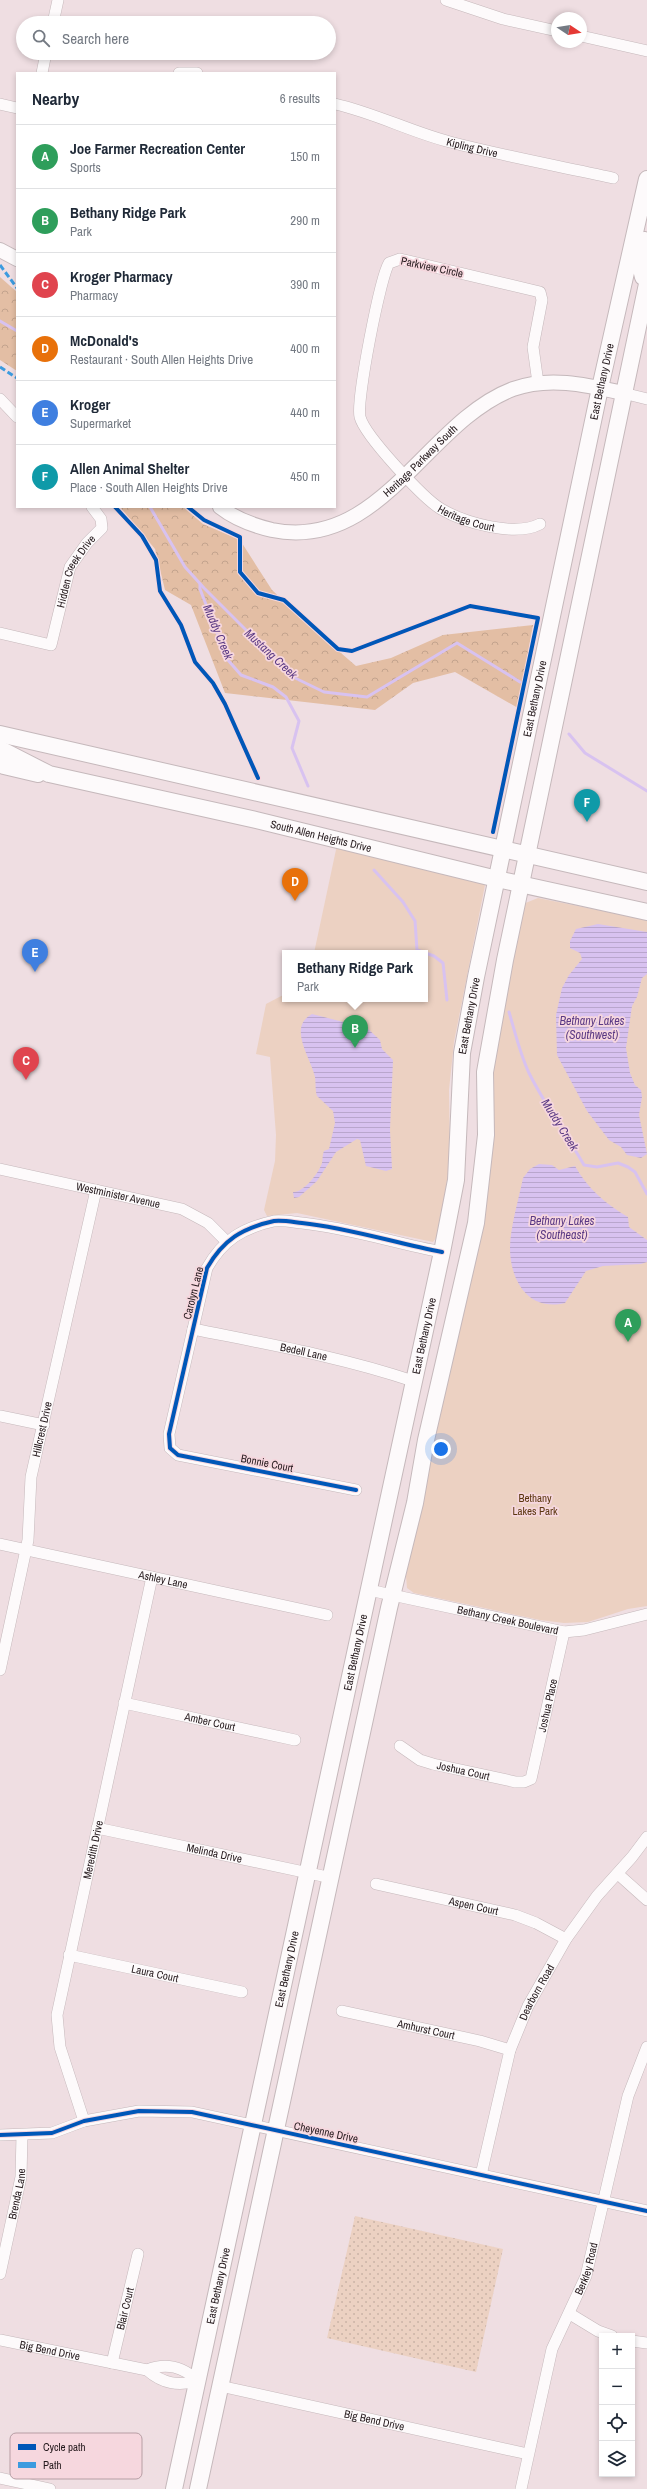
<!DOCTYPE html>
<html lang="en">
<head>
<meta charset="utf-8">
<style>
	:root { --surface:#fff; --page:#f6f6f7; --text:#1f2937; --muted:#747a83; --line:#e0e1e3; --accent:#6b5e61 }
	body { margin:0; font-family:"Archivo Narrow",sans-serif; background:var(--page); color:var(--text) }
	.controls { position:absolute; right:12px; bottom:12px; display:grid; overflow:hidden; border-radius:0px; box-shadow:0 2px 6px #0003 }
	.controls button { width:36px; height:36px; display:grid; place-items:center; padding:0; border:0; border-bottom:1px solid var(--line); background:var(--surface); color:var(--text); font:20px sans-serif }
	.compass { position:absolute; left:551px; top:12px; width:36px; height:36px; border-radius:50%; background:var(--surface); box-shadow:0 2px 6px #0003; rotate:102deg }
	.you { position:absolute; left:441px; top:1449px; width:14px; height:14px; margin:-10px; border:3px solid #fff; border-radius:50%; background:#1a73e8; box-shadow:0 0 0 6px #1a73e833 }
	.badge { display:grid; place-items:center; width:26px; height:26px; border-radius:50%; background:var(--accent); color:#fff; font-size:13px; font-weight:700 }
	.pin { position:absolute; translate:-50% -33px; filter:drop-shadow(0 1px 2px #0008) }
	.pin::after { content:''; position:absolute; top:21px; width:14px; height:12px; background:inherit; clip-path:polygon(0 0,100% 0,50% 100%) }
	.popup { position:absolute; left:282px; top:950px; width:146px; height:52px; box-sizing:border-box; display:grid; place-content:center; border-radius:0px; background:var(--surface); filter:drop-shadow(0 1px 3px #0005); font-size:13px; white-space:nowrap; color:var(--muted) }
	.popup b { font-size:15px; color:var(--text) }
	.popup::after { content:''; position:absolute; left:50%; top:100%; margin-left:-8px; border:8px solid transparent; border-top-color:var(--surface) }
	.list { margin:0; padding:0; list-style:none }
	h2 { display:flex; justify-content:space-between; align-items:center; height:52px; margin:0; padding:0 16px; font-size:17px }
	h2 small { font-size:13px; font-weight:400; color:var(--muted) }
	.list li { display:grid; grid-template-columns:26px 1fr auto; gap:12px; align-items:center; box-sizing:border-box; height:64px; padding:0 16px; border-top:1px solid var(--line) }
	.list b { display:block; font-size:15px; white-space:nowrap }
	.list p { margin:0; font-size:13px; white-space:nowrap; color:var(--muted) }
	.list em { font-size:13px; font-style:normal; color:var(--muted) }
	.icon { flex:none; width:22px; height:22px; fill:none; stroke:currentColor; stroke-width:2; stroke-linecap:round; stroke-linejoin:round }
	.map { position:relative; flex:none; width:647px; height:2489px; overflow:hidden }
	.search { position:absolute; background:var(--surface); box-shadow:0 2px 6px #0003; left:16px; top:16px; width:320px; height:44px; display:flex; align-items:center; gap:10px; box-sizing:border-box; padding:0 14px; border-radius:22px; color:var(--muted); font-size:15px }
	.panel { position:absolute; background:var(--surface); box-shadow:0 2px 6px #0003; left:16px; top:72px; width:320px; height:436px; border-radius:0px }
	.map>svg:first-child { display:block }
</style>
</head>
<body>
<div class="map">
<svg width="647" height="2489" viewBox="0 0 647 2489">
	<defs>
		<pattern id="grass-dots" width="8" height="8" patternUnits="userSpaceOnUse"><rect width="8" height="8" fill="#ecd1c2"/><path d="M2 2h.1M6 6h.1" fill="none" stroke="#cab3a6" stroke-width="1.8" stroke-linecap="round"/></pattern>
		<pattern id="forest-crowns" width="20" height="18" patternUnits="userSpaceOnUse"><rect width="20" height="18" fill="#e3bea4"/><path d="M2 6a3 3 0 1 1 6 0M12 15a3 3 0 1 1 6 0" fill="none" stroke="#c3a38d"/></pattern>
		<pattern id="water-rules" width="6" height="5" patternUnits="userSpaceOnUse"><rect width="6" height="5" fill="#d8c2f0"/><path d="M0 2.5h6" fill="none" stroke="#b9a6cd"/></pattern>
	</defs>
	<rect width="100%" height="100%" fill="#efdee2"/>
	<path fill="url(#grass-dots)" d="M355 2216 503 2249 476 2372 327 2338Z"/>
	<g fill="url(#forest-crowns)">
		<path d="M0 277 17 292V371L0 360Z"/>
		<path d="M120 507H183L203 524 240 540 272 590 312 628 356 666 391 658 443 635 533 625 518 708 455 672 413 683 375 710 225 693 191 605 165 590 155 549Z"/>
	</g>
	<g fill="#ecd1c2">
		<path d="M337 845 480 881 485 885 454 1042 449 1090 450 1160 439 1234 433 1242 297 1213 267 1216 264 1210 275 1161 276 1135 270 1057 256 1054 266 1004 285 994V999H425V953H314Z"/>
		<path d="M538 898 647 920V1606L628 1609 588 1622 564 1623 540 1620 414 1593 407 1588 406 1576 485 1204 490 1174 493 1061 523 904Z"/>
	</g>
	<g fill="url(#water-rules)">
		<path d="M598 924 647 932V974L642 978 637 997 632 1006 626 1048 630 1073 635 1085 641 1090 642 1097 639 1115 647 1154 641 1158 627 1155 621 1147 609 1140 587 1111 557 1055 556 1015 562 988 569 975 582 959 580 953 570 948V941L576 929Z"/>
		<path d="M312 1014 367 1028 380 1040 382 1049 393 1060 390 1130 392 1169 386 1171 366 1166 360 1140 357 1139 336 1152 317 1181 299 1197 294 1198 293 1192C303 1193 319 1173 322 1163 323 1159 322 1156 324 1151L329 1149 335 1123 333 1111 317 1096C315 1090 316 1083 315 1077 311 1058 287 1027 312 1014Z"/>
		<path d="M539 1164 552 1165 559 1170 575 1166C587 1188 607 1205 628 1217L629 1227 647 1240V1262L641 1264 603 1266 586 1271 565 1303C528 1312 510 1280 510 1248 510 1228 519 1198 523 1178L530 1169Z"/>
	</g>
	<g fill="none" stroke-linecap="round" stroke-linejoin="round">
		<g stroke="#d8c2f0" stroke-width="3">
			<path d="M0 321 17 331"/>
			<path d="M150 507 185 567 204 588 293 677 324 692 367 697 457 643 520 682"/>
			<path d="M200 584V589L227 659 241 675 273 687 286 697 299 721 292 748 308 786"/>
			<path d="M569 734 585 753 647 791"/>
			<path d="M374 870 403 902 415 921 417 950 434 956 443 963 447 1000"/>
			<path d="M509 1012C515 1032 520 1054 529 1073 545 1105 566 1134 584 1165L597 1167 618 1163 628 1167 635 1172 647 1194"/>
		</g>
		<defs>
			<g id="minor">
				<path d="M446 0 503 19 557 31"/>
				<path d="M53 23 58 0"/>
				<path d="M581 36 647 51"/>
				<path d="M42 73 46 53"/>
				<path d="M179 73H197"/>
				<path d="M0 104 17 108"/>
				<path id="s1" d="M335 104C375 113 411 132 450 142 504 156 559 166 613 178"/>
				<path id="s2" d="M538 383 533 347 542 300 540 292 400 259 389 263C380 278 356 401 360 417 365 436 424 499 441 509 465 523 515 537 540 524"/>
				<path d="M623 393 647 399"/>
				<path d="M0 399 17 417"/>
				<path id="s3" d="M0 633 51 645 70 567 87 543 102 528 101 519 92 507"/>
				<path id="s4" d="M0 1169 182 1209 208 1223 226 1241"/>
				<path id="s5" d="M193 1329C267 1344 342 1357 413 1381"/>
				<path d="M0 1416 44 1425"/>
				<path d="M356 1490 178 1455 170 1448 169 1434 207 1268C223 1240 242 1228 274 1221 283 1220 293 1222 302 1223 349 1228 395 1243 442 1252"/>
				<path id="s6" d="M0 1544 327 1615"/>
				<path id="s7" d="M369 1590 564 1632 584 1630 647 1614"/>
				<path id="s8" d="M0 1670 28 1540 31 1477 96 1190"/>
				<path id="s9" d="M124 1703 295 1740"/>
				<path id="s10" d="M400 1746 420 1760 433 1764 516 1782H524L531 1779 564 1632"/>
				<path id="s11" d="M97 1828 332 1878"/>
				<path d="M618 1874 647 1900"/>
				<path id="s12" d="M376 1884 515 1915 536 1923 566 1939"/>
				<path id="s13" d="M69 1955 242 1992"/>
				<path id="s14" d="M342 2011 480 2041 510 2050"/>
				<path id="s15" d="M84 2121 60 2047 57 2015 152 1577"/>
				<path d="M0 2135 52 2133 84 2121 139 2111 192 2112 647 2211"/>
				<path id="s16" d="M481 2175 510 2050 528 2006 566 1939 597 1896 632 1857 647 1837"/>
				<path id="s17" d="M0 2274 21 2177 22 2135"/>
				<path d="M570 2314 598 2331 612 2336"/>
				<path id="s18" d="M0 2340 147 2370C163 2384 178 2386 198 2381"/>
				<path d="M632 2341 647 2343"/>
				<path id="s19" d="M112 2363 138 2254"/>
				<path d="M147 2370C167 2362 183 2367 198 2381"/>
				<path id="s20" d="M220 2386 528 2454"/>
				<path d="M0 2478 50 2489"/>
				<path id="s21" d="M521 2489 552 2349 586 2276 628 2096 647 2047"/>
			</g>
			<g id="tertiary">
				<path d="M0 250 17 259"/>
				<path id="s22" d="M220 507C234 518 255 526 272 530 381 552 426 422 513 389 549 376 587 385 623 393"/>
			</g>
			<g id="secondary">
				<path d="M644 240 640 265 643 277 647 279"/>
				<path d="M0 734 647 882"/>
				<path id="s23" d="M0 749 49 774 256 820 497 879 647 912"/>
				<path d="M0 763 4 766 38 774"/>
				<path id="s24" d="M174 2489 442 1252 456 1180 462 1053 476 977 600 388 647 179"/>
				<path d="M198 2489 389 1608 415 1503 426 1440 476 1223 486 1135 485 1072 505 960 647 284"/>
			</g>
		</defs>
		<use href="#minor" stroke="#c5b8bb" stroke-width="12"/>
		<use href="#tertiary" stroke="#c5b8bb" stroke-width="16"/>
		<use href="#secondary" stroke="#c5b8bb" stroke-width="18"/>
		<use href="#minor" stroke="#fdfafb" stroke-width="11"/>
		<use href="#tertiary" stroke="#fdfafb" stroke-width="14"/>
		<use href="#secondary" stroke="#fdfafb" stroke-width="16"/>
		<g stroke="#3c9bdf" stroke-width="3" stroke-dasharray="6 3" stroke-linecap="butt">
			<path d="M0 265 17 288"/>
			<path d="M0 367 17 378"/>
		</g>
		<defs>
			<g id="cycleway">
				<path d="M115 507 142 536 156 560 160 591 181 625 195 662 213 683 225 704 258 778"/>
				<path d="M188 507 204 520 240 537V572L258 593 284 600 338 649 352 651 470 606 538 618 493 832"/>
				<path d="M356 1490 178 1455 170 1448 169 1434 207 1268C223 1240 242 1228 274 1221 283 1220 293 1222 302 1223 349 1228 395 1243 442 1252"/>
				<path d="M0 2135 52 2133 84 2121 139 2111 192 2112 647 2211"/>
			</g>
		</defs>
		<use href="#cycleway" stroke="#f6d7de" stroke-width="6"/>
		<use href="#cycleway" stroke="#0057b8" stroke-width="4"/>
	</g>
	<g text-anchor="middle" stroke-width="3.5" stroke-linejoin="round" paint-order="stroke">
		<g font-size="11" fill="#24191c" stroke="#f6d7de">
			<text dy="4" stroke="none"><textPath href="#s1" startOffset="144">Kipling Drive</textPath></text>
			<text transform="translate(432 267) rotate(12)" y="4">Parkview Circle</text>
			<text dy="4" stroke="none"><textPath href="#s24" startOffset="2152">East Bethany Drive</textPath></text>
			<text dy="4" stroke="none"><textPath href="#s22" startOffset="229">Heritage Parkway South</textPath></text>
			<text dy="4" stroke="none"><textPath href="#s2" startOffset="556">Heritage Court</textPath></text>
			<text dy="4" stroke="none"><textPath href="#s3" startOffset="131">Hidden Creek Drive</textPath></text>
			<text dy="4" stroke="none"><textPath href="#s24" startOffset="1828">East Bethany Drive</textPath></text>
			<text dy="4" stroke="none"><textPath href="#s23" startOffset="334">South Allen Heights Drive</textPath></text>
			<text dy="4" stroke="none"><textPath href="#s24" startOffset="1504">East Bethany Drive</textPath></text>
			<text dy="4" stroke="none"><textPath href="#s4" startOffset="121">Westminister Avenue</textPath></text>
			<text transform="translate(193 1293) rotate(-76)" y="4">Carolyn Lane</text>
			<text dy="4" stroke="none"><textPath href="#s24" startOffset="1180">East Bethany Drive</textPath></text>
			<text dy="4" stroke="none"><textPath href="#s5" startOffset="113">Bedell Lane</textPath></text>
			<text dy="4" stroke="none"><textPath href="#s8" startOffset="245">Hillcrest Drive</textPath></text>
			<text transform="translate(267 1463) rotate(11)" y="4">Bonnie Court</text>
			<text dy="4" stroke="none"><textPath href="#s6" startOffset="167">Ashley Lane</textPath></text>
			<text dy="4" stroke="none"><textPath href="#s7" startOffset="142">Bethany Creek Boulevard</textPath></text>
			<text dy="4" stroke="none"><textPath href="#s24" startOffset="856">East Bethany Drive</textPath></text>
			<text dy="4" stroke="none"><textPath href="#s10" startOffset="214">Joshua Place</textPath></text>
			<text dy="4" stroke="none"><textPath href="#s9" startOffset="88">Amber Court</textPath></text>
			<text dy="4" stroke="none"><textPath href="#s10" startOffset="69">Joshua Court</textPath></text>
			<text dy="4" stroke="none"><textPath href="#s15" startOffset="279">Meredith Drive</textPath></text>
			<text dy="4" stroke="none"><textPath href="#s11" startOffset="120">Melinda Drive</textPath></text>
			<text dy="4" stroke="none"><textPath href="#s12" startOffset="100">Aspen Court</textPath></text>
			<text dy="4" stroke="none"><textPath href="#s24" startOffset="532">East Bethany Drive</textPath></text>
			<text dy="4" stroke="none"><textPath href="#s13" startOffset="88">Laura Court</textPath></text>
			<text dy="4" stroke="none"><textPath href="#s16" startOffset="192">Dearborn Road</textPath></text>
			<text dy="4" stroke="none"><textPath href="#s14" startOffset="86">Amhurst Court</textPath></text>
			<text transform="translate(326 2132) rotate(12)" y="4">Cheyenne Drive</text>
			<text dy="4" stroke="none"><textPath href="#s17" startOffset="82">Brenda Lane</textPath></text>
			<text dy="4" stroke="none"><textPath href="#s21" startOffset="231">Berkley Road</textPath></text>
			<text dy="4" stroke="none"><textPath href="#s24" startOffset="208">East Bethany Drive</textPath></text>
			<text dy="4" stroke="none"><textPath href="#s19" startOffset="56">Blair Court</textPath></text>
			<text dy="4" stroke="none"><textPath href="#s18" startOffset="51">Big Bend Drive</textPath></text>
			<text dy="4" stroke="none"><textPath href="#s20" startOffset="158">Big Bend Drive</textPath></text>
		</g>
		<g font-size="11" fill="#5b360f" stroke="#f6d7de">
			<text x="535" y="1502">Bethany<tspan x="535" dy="13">Lakes Park</tspan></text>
		</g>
		<g font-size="12" font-style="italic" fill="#5a3984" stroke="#f6d7de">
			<text transform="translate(218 632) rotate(67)" y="4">Muddy Creek</text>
			<text transform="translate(271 654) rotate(43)" y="4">Mustang Creek</text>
			<text x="592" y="1025">Bethany Lakes<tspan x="592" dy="14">(Southwest)</tspan></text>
			<text transform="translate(560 1125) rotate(58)" y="4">Muddy Creek</text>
			<text x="562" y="1225">Bethany Lakes<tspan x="562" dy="14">(Southeast)</tspan></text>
		</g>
	</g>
	<rect x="10" y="2433" width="132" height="46" rx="6" fill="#f6d7de" stroke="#b79ea4" stroke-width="1"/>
	<rect x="18" y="2444" width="18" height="6" fill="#0057b8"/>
	<rect x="18" y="2462" width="18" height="6" fill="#3c9bdf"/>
	<g font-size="11" fill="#24191c">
		<text x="43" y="2451">Cycle path</text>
		<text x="43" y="2469">Path</text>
	</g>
</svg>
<div class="controls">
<button>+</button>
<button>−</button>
<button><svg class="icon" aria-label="locate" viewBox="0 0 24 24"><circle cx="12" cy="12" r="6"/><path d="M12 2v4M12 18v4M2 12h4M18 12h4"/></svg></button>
<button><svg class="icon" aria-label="layers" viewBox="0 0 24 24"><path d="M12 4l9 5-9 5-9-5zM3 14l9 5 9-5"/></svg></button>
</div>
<svg class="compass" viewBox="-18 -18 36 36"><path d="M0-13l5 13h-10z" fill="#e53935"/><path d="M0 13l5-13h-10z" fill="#747a83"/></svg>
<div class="you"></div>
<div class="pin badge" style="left:628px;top:1342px;background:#2e9e5b">A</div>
<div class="pin badge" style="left:355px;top:1048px;background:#2e9e5b">B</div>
<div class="popup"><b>Bethany Ridge Park</b>Park</div>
<div class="pin badge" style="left:26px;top:1080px;background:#e0444e">C</div>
<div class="pin badge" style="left:295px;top:901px;background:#e8710a">D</div>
<div class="pin badge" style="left:35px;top:972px;background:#3f7fe0">E</div>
<div class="pin badge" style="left:587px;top:822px;background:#0f9aa8">F</div>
<div class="search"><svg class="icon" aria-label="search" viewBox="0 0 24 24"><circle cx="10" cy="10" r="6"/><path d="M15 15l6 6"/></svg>Search here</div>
<section class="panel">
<h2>Nearby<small>6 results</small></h2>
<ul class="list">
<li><span class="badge" style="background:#2e9e5b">A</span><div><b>Joe Farmer Recreation Center</b><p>Sports</p></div><em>150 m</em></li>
<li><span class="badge" style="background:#2e9e5b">B</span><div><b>Bethany Ridge Park</b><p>Park</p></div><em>290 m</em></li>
<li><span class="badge" style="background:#e0444e">C</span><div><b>Kroger Pharmacy</b><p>Pharmacy</p></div><em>390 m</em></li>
<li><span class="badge" style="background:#e8710a">D</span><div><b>McDonald's</b><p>Restaurant · South Allen Heights Drive</p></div><em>400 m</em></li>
<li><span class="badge" style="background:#3f7fe0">E</span><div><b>Kroger</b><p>Supermarket</p></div><em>440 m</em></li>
<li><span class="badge" style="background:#0f9aa8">F</span><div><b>Allen Animal Shelter</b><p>Place · South Allen Heights Drive</p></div><em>450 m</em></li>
</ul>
</section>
</div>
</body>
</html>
